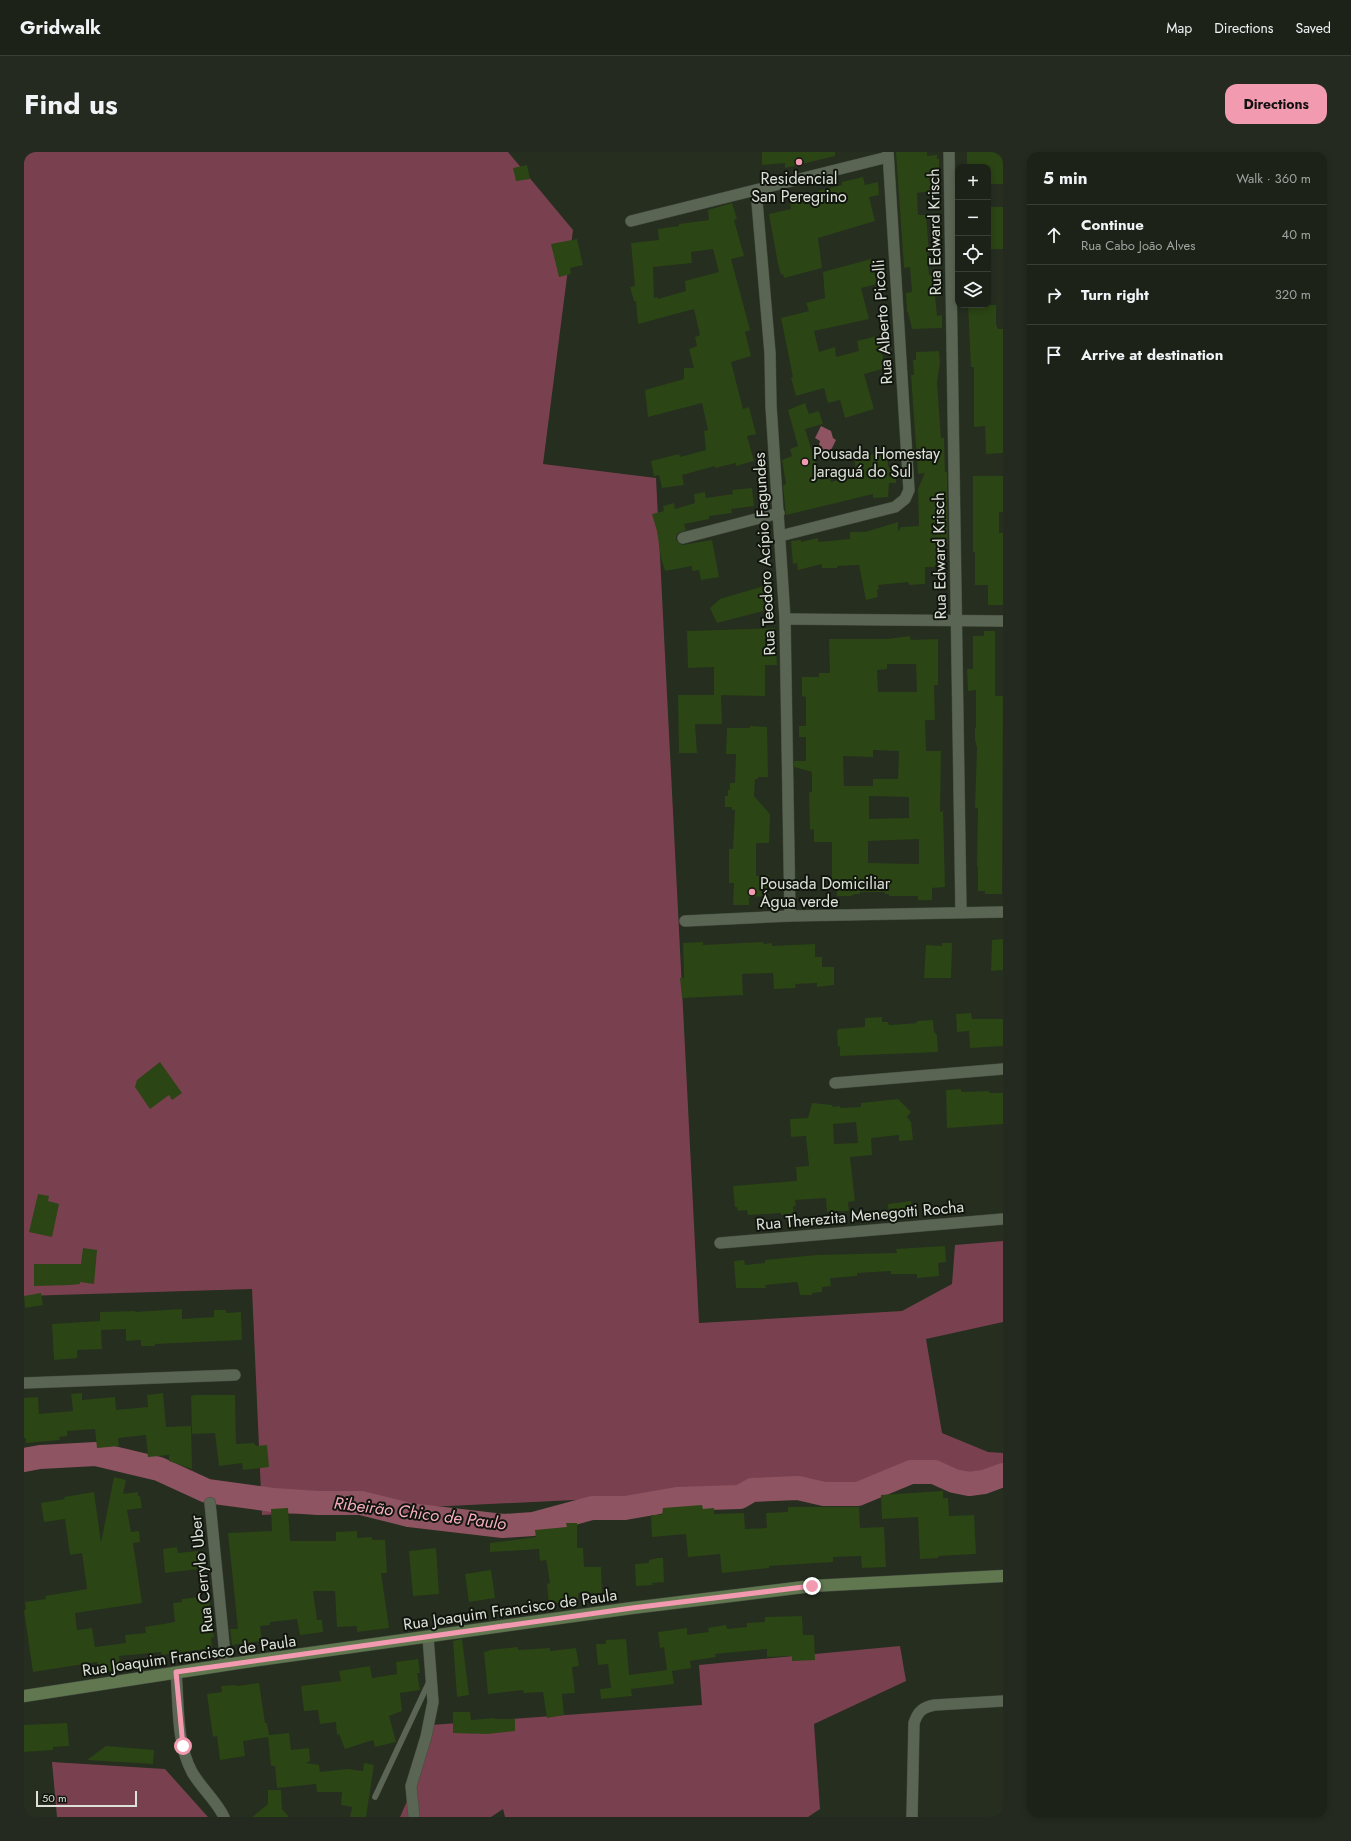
<!DOCTYPE html>
<html lang="en">
<head>
<meta charset="utf-8">
<style>
	:root { --surface:#1c2217; --page:#252a20; --text:#f1f3f6; --muted:#a0a4a1; --line:#3a3f36; --accent:#f29aaf }
	body { margin:0; font-family:Jost,sans-serif; background:var(--page); color:var(--text) }
	.controls { position:absolute; right:12px; top:12px; display:grid; overflow:hidden; border-radius:8px; box-shadow:0 2px 6px #0003 }
	.controls button { width:36px; height:36px; display:grid; place-items:center; padding:0; border:0; border-bottom:1px solid var(--line); background:var(--surface); color:var(--text); font:20px sans-serif }
	.scale { position:absolute; left:12px; bottom:10px; width:101px; box-sizing:border-box; padding-left:4px; border:2px solid #dce2d8; border-top:0; font-size:11px; line-height:14px; white-space:nowrap; color:#dce2d8; -webkit-text-stroke:3px #11150e; paint-order:stroke }
	.stop { position:absolute; width:12px; height:12px; margin:-9px; border:3px solid #f29aaf; border-radius:50%; background:#fff }
	.stop.end { background:#f29aaf; border-color:#fff; box-shadow:0 1px 4px #0008 }
	.list { margin:0; padding:0; list-style:none }
	h2 { display:flex; justify-content:space-between; align-items:center; height:52px; margin:0; padding:0 16px; font-size:17px }
	h2 small { font-size:13px; font-weight:400; color:var(--muted) }
	.list li { display:grid; grid-template-columns:26px 1fr auto; gap:12px; align-items:center; box-sizing:border-box; height:60px; padding:0 16px; border-top:1px solid var(--line) }
	.list b { display:block; font-size:15px; white-space:nowrap }
	.list p { margin:0; font-size:13px; white-space:nowrap; color:var(--muted) }
	.list em { font-size:13px; font-style:normal; color:var(--muted) }
	.icon { flex:none; width:22px; height:22px; fill:none; stroke:currentColor; stroke-width:2; stroke-linecap:round; stroke-linejoin:round }
	.map { position:relative; flex:none; width:979px; height:1665px; overflow:hidden; border-radius:12px }
	header { display:flex; align-items:center; gap:24px; box-sizing:border-box; height:56px; padding:0 20px; background:var(--surface); border-bottom:1px solid var(--line) }
	header strong { font-size:19px }
	nav { display:flex; gap:22px; margin-inline-start:auto; font-size:14px }
	.intro { display:flex; align-items:center; justify-content:space-between; box-sizing:border-box; height:96px; padding:0 24px }
	h1 { margin:0; font-size:28px }
	.button { padding:10px 18px; border-radius:12px; background:var(--accent); color:#111; font-size:14px; font-weight:700 }
	main { display:flex; gap:24px; padding:0 24px }
	aside { flex:1; background:var(--surface); border-radius:12px; box-shadow:0 2px 6px #0003 }
	.map>svg:first-child { display:block }
</style>
</head>
<body>
<header>
<strong>Gridwalk</strong>
<nav><a>Map</a><a>Directions</a><a>Saved</a></nav>
</header>
<div class="intro"><h1>Find us</h1><a class="button">Directions</a></div>
<main>
<div class="map">
<svg width="979" height="1665" viewBox="0 0 979 1665">
	<rect width="100%" height="100%" fill="#252e1f"/>
	<g fill="#79414f">
		<path d="M0 0H484L549 78 519 312 632 326 675 1171 878 1159 928 1132 931 1093 979 1089V1170L902 1187 918 1281 964 1300 979 1301V1331H902L238 1363 228 1137 0 1144Z"/>
		<path d="M876 1494 882 1529 790 1572 796 1657 784 1665H481L479 1657 467 1665H376L388 1638 407 1573 678 1553 675 1513Z"/>
		<path d="M28 1610 141 1617 184 1665H33Z"/>
	</g>
	<path fill="#8e5462" d="M797 274 807 279 809 286 812 288 807 298 801 299 797 297 798 295 795 293 796 289 791 286Z"/>
	<g fill="none" stroke-linecap="round" stroke-linejoin="round">
		<path stroke="#8e5462" stroke-width="24" d="M0 1308 16 1305 72 1302 135 1317 183 1339 249 1348 294 1351H337L385 1363 479 1374 509 1372 568 1356H601L653 1347 716 1345 728 1338 774 1336 800 1342H834L887 1320H910L930 1329 945 1332 960 1330 979 1323"/>
	</g>
	<g fill="#2b4515" fill-rule="evenodd">
		<path d="M738 0H811V4L761 16V11L738 13Z"/>
		<path d="M872 0H903V4L913 3V7H915V38L893 41 894 63H902L905 101H903L905 123H909L913 164 918 163V176L888 177 884 160H883L882 141 888 140 886 115 880 116Z"/>
		<path d="M943 0H979V32H964V15H943Z"/>
		<path d="M503 13 506 27 492 29 489 16Z"/>
		<path d="M839 25 841 33 854 30 855 43 845 45 851 69 794 86 798 116 760 126 759 122 757 123 754 112 745 62 767 57 766 51 779 48 778 46 795 42 794 39 818 33V30Z"/>
		<path d="M708 51 713 67 710 68 720 104 707 107 726 178 721 180 727 204 707 210 719 257 725 255 732 282 723 284 730 309 712 314V311L691 316V314L658 323 660 333 638 336 635 323 630 324 627 309 655 302 656 305 682 298 680 279 684 278 678 251 624 265 621 238 660 227V216H670L665 197 673 194 671 185 676 183 670 157 614 172 612 149H610L606 135 611 134 607 91 635 88 634 77 655 74V72L685 68 684 58ZM689 97 695 120 661 129 662 139 634 147 633 145 630 146 629 115 668 111 667 100Z"/>
		<rect x="964" y="55" width="15" height="42"/>
		<path d="M553 87 559 113 546 116 547 122 535 125 527 92Z"/>
		<path d="M847 107 853 132 837 136 845 167 790 179 795 200 811 195 812 205 835 199 833 189 853 184 862 216 840 222 850 257 821 266 816 248 804 251 800 236 772 244 767 226 769 225 757 166 785 159 782 151 801 146 799 120Z"/>
		<path d="M944 153H972V172L974 177H979V301L962 302 961 274 950 275V215H947Z"/>
		<path d="M915 199 916 211 913 230 917 286H920L921 320H923L924 392H915L916 415H901V432L885 433 884 430 854 433 855 437 853 438 854 445 842 448 835 413 813 414V416H798V412L774 418 773 411 769 412 767 389 777 388V390L794 386V390L826 387V380H841L874 370V380L877 375 895 374 894 337 901 321 894 322 887 223H890L889 208H892V200Z"/>
		<path d="M781 251 785 262 795 259 799 272 781 277 797 328 806 326 807 330 832 323 830 301 843 300V303L863 301 864 315H872V331H865L864 345 849 346V342L762 363 759 333 762 332 758 308 768 304 766 297 774 294 764 258Z"/>
		<path d="M949 324H979V360H975V381H979V453H964V433H951V400H949Z"/>
		<path d="M728 336 730 354 707 357 708 361 685 364V367L660 372 662 378 654 381 652 384V388L658 393 688 388 695 425 677 428 675 418 668 419V414L641 419 637 406 633 379 628 362 640 359 639 354 650 351 651 357 671 351 670 342 681 340 682 346 709 342 708 338Z"/>
		<path d="M743 433 750 456 693 471 686 456 696 447Z"/>
		<path d="M751 476 753 513H741V544L690 543V515L664 516 663 479Z"/>
		<path d="M960 479H971V544H979L978 742H961V739H954V715L953 714 954 656H951L953 596 951 588V576H952V538L944 539 943 517H949V484H960Z"/>
		<path d="M886 484 887 488 914 487V533H910L911 568H901L902 599H917L916 660 919 659 921 735 908 736V748H894V744H865V742H861V740H836V742H831L827 744H813V738H808V690H790V677L786 678 785 640H788V620L770 615V609H782V585H775V574H782V545L778 544V525H795V521H806L805 487H863ZM863 512H892L893 540H854L853 518 863 517ZM849 598 875 599 874 627H849V634H820L819 604 849 605ZM845 644 885 645V666L845 667ZM895 687V712L844 711V689Z"/>
		<path d="M654 543H697L698 572H671L673 601H655Z"/>
		<path d="M726 574 743 575 744 625H734V627H731L730 644 746 662 745 691H732V724L745 723 746 735H743L744 744 725 745V753H709L710 731H705V697H709L711 658H708V655H701V644H704V638H706V631H711L712 602H702L703 576H726Z"/>
		<path d="M979 787V818L967 819 968 788Z"/>
		<path d="M679 790V793L739 790 740 792 748 791V794L791 792V805H798V815H810V833L793 835V831L771 832 772 836 750 837 749 821 718 822 719 843 658 846 656 826H660L659 791Z"/>
		<path d="M918 791H928L927 826H900L902 793 918 794Z"/>
		<path d="M947 861 948 867H979V894L946 896 945 879 933 880 932 862Z"/>
		<path d="M858 865V870H864L865 873H867L893 871V869L909 868 910 880 913 883 914 900 816 904V894L814 895 813 879H814V877L841 875V866Z"/>
		<path d="M136 910 158 941 148 948 145 943 126 957 111 935 113 928Z"/>
		<path d="M937 937V940L965 939V941H979V972L923 976 922 938Z"/>
		<path d="M874 947 887 960 883 965 887 970 889 988 875 989V983L847 986 848 1003 826 1005 831 1049 824 1050 825 1059 803 1060 802 1046 771 1048 772 1054H769L770 1062 757 1063V1061L724 1063 723 1058 714 1059 713 1055H711L709 1034 773 1029 772 1015 785 1014 782 984 767 985 766 967 784 966 788 951 808 953 809 955 816 954V956L837 955V951ZM832 970 834 991 810 992 809 972Z"/>
		<path d="M14 1042 25 1044 24 1049 35 1052 28 1085 5 1080Z"/>
		<path d="M887 1049 888 1061 865 1063 864 1052Z"/>
		<path d="M921 1094 922 1110 914 1111 915 1124 893 1126V1122H867V1119L833 1121V1124L806 1126 807 1134 798 1135V1140L788 1141V1143H776L774 1132 773 1130 741 1133 742 1136H712L710 1109 720 1108 721 1113 741 1111V1108L793 1103 873 1101 872 1097Z"/>
		<path d="M59 1096 73 1098 70 1132 56 1130V1132L46 1133 10 1134V1112H57Z"/>
		<path d="M17 1141 19 1153 1 1156 0 1144Z"/>
		<path d="M158 1157V1167L190 1165V1158H202V1161L217 1160 218 1188 131 1192V1194H117V1188L102 1189V1177L77 1178 78 1197 53 1198V1206L30 1208 28 1172 76 1169V1160L111 1159V1160Z"/>
		<path d="M58 1241V1248L91 1245 92 1258 124 1255 123 1243 139 1241 142 1275 167 1274 168 1317 145 1309V1303L124 1305 122 1283 94 1286 95 1294 73 1296 71 1277 43 1279V1284L35 1285 36 1288 2 1291V1286H0V1246L14 1245 15 1262 49 1259 47 1242Z"/>
		<path d="M170 1243H211L212 1292 230 1291 232 1294 243 1293 245 1315 219 1318 218 1311 195 1314 191 1281 168 1282 167 1244Z"/>
		<path d="M90 1325 102 1328 99 1342 114 1340V1344H116L118 1356 103 1358 107 1380 115 1379 116 1390 109 1391 118 1451 51 1461 53 1478 68 1476 71 1495 102 1491 101 1483 122 1481 121 1475 151 1470 149 1451 158 1450V1447L175 1445V1447L185 1446 190 1485 187 1486 188 1496 138 1503 137 1500 95 1504 97 1518 75 1521 73 1510 9 1520 0 1459 2 1457 1 1450 22 1447 21 1444 63 1437 58 1401 46 1403 41 1367 20 1370 17 1351 41 1347 40 1345 70 1340 77 1391Z"/>
		<path d="M919 1339V1346H924L925 1364 950 1363 952 1402 914 1404V1406L896 1407 894 1365 858 1367 857 1343Z"/>
		<path d="M678 1353 679 1357 690 1356V1362L720 1361 721 1377 743 1376 742 1361 764 1360V1355H835L836 1376 860 1375 862 1415 838 1416 837 1404 809 1405V1410L745 1414V1416L698 1421 696 1402 664 1405 662 1382 628 1385 627 1363H638L639 1356Z"/>
		<path d="M264 1356 266 1389H312V1380L333 1379V1386L348 1385V1388H361L363 1421H357L365 1476 333 1480V1474L313 1475 311 1439H289L293 1468H298L299 1480 276 1483 273 1467 246 1470V1473L236 1474 238 1489 208 1493 206 1477H214L204 1381 248 1379 247 1357Z"/>
		<path d="M542 1371H553V1396H559L560 1415H577L578 1441H554V1448L525 1452 523 1432 526 1431 523 1412 522 1408 516 1409 515 1397 466 1400V1391L512 1385 511 1378 543 1375Z"/>
		<path d="M153 1395 154 1401 174 1399 175 1417 141 1421 139 1397Z"/>
		<path d="M412 1396 415 1442 389 1444 385 1399Z"/>
		<path d="M634 1406H639L640 1430 628 1431 629 1433 612 1434 611 1412 625 1411V1408Z"/>
		<path d="M467 1418 471 1446 445 1450 441 1422Z"/>
		<path d="M778 1464 779 1483H790L791 1508 768 1509V1504L743 1505V1497L691 1502 692 1505 666 1509 667 1516 648 1519 650 1532 607 1537 608 1544 577 1547 576 1537 587 1536 584 1512 574 1513 572 1492H582V1488L602 1487 605 1523 643 1518 640 1495 636 1496 634 1480 663 1476V1483L685 1480 684 1476 702 1473 703 1477 723 1475V1471L741 1470V1465Z"/>
		<path d="M438 1487 445 1543 433 1545 429 1489Z"/>
		<path d="M494 1495V1498L526 1496V1499L552 1496 555 1514 548 1515 551 1541 538 1542 540 1563 523 1566 519 1540 500 1541 499 1538 464 1542 460 1500 465 1499V1498Z"/>
		<path d="M394 1507 396 1521H393L396 1538 376 1541 378 1559 365 1564 372 1590 351 1595 349 1588 321 1597 315 1582 313 1583 312 1570 296 1572 294 1558 280 1559 277 1534 317 1529 315 1519 346 1514 348 1526 373 1522 372 1510Z"/>
		<path d="M235 1531 241 1571H243L245 1583 265 1581 267 1598 285 1596 286 1609 282 1611 295 1613 296 1620 323 1617 339 1619 340 1611 350 1613 342 1665H326L328 1655 317 1653 318 1640H293L292 1632 253 1636 251 1614H247L244 1585 219 1589 221 1604 196 1608 193 1584 189 1585 183 1542 198 1540 197 1534 212 1533 213 1534Z"/>
		<path d="M429 1560H446L447 1568 471 1566V1567H491V1579L463 1582 429 1581Z"/>
		<path d="M43 1571 45 1594 29 1595V1598L0 1600V1573Z"/>
		<path d="M82 1594 130 1598 129 1612 63 1608Z"/>
		<path d="M244 1638H257L258 1657 265 1665H228L244 1652Z"/>
	</g>
	<g fill="none" stroke-linecap="round" stroke-linejoin="round">
		<defs>
			<path id="lane" d="M351 1645 405 1530"/>
			<g id="street">
				<path d="M925 0 937 760"/>
				<path d="M732 38 746 201 747 254 761 467 766 764"/>
				<path d="M607 69 864 5"/>
				<path d="M756 384 871 355 881 347 885 338 864 0"/>
				<path d="M659 386 755 361"/>
				<path d="M761 467 979 469"/>
				<path d="M661 769 766 764 979 760"/>
				<path d="M811 931 979 917"/>
				<path d="M696 1091 979 1067"/>
				<path d="M0 1231 211 1223"/>
				<path d="M186 1351 202 1513"/>
				<path d="M152 1521C155 1553 152 1590 168 1620 177 1636 192 1648 200 1665"/>
				<path d="M390 1665 387 1634 402 1585 409 1550 404 1485"/>
				<path d="M888 1665 890 1571C894 1559 899 1555 911 1553L979 1549"/>
			</g>
			<path id="secondary" d="M0 1544 214 1511 608 1456 788 1434 979 1424"/>
		</defs>
		<use href="#lane" stroke="#444b3e" stroke-width="6"/>
		<use href="#street" stroke="#444b3e" stroke-width="12"/>
		<use href="#secondary" stroke="#444b3e" stroke-width="13"/>
		<use href="#lane" stroke="#5b6554" stroke-width="5.5"/>
		<use href="#street" stroke="#5b6554" stroke-width="11"/>
		<use href="#secondary" stroke="#607750" stroke-width="12"/>
	</g>
	<g fill="none" stroke-linecap="round" stroke-linejoin="round">
		<path stroke="#f29aaf" stroke-width="5" d="M159 1594 152 1520 608 1456 788 1434"/>
	</g>
	<g fill="#f29aaf" stroke="#11150e" stroke-width="1.5">
		<circle cx="775" cy="10" r="4"/>
		<circle cx="781" cy="310" r="4"/>
		<circle cx="728" cy="740" r="4"/>
	</g>
	<g text-anchor="middle" stroke-width="4" stroke-linejoin="round" paint-order="stroke">
		<g font-size="16" fill="#dce2d8" stroke="#11150e" text-anchor="start">
			<text x="775" y="32" text-anchor="middle">Residencial<tspan x="775" dy="18">San Peregrino</tspan></text>
			<text x="789" y="307">Pousada Homestay<tspan x="789" dy="18">Jaraguá do Sul</tspan></text>
			<text x="736" y="737">Pousada Domiciliar<tspan x="736" dy="18">Água verde</tspan></text>
		</g>
		<g font-size="16" fill="#dce2d8" stroke="#11150e">
			<text transform="translate(910 80) rotate(-91)" y="6">Rua Edward Krisch</text>
			<text transform="translate(858 170) rotate(-94)" y="6">Rua Alberto Picolli</text>
			<text transform="translate(740 402) rotate(-93)" y="6">Rua Teodoro Acípio Fagundes</text>
			<text transform="translate(915 404) rotate(-91)" y="6">Rua Edward Krisch</text>
			<text transform="translate(836 1063) rotate(-5)" y="6">Rua Therezita Menegotti Rocha</text>
			<text transform="translate(177 1422) rotate(-96)" y="6">Rua Cerrylo Uber</text>
			<text transform="translate(486 1457) rotate(-8)" y="6">Rua Joaquim Francisco de Paula</text>
			<text transform="translate(165 1503) rotate(-8)" y="6">Rua Joaquim Francisco de Paula</text>
		</g>
		<g font-size="17" font-style="italic" fill="#f5acbd" stroke="#11150e">
			<text transform="translate(396 1361) rotate(7)" y="6">Ribeirão Chico de Paulo</text>
		</g>
	</g>
</svg>
<div class="controls">
<button>+</button>
<button>−</button>
<button><svg class="icon" aria-label="locate" viewBox="0 0 24 24"><circle cx="12" cy="12" r="6"/><path d="M12 2v4M12 18v4M2 12h4M18 12h4"/></svg></button>
<button><svg class="icon" aria-label="layers" viewBox="0 0 24 24"><path d="M12 4l9 5-9 5-9-5zM3 14l9 5 9-5"/></svg></button>
</div>
<div class="scale">50 m</div>
<div class="stop" style="left:159px;top:1594px"></div>
<div class="stop end" style="left:788px;top:1434px"></div>
</div>
<aside>
<h2>5 min<small>Walk · 360 m</small></h2>
<ul class="list">
<li><svg class="icon" aria-label="ahead" viewBox="0 0 24 24"><path d="M12 20V5M6 11l6-6 6 6"/></svg><div><b>Continue</b><p>Rua Cabo João Alves</p></div><em>40 m</em></li>
<li><svg class="icon" aria-label="right" viewBox="0 0 24 24"><path d="M7 20v-9h11M14 6l5 5-5 5"/></svg><div><b>Turn right</b></div><em>320 m</em></li>
<li><svg class="icon" aria-label="arrive" viewBox="0 0 24 24"><path d="M6 21V4h12l-3 4 3 4H6"/></svg><div><b>Arrive at destination</b></div></li>
</ul>
</aside>
</main>
</body>
</html>
